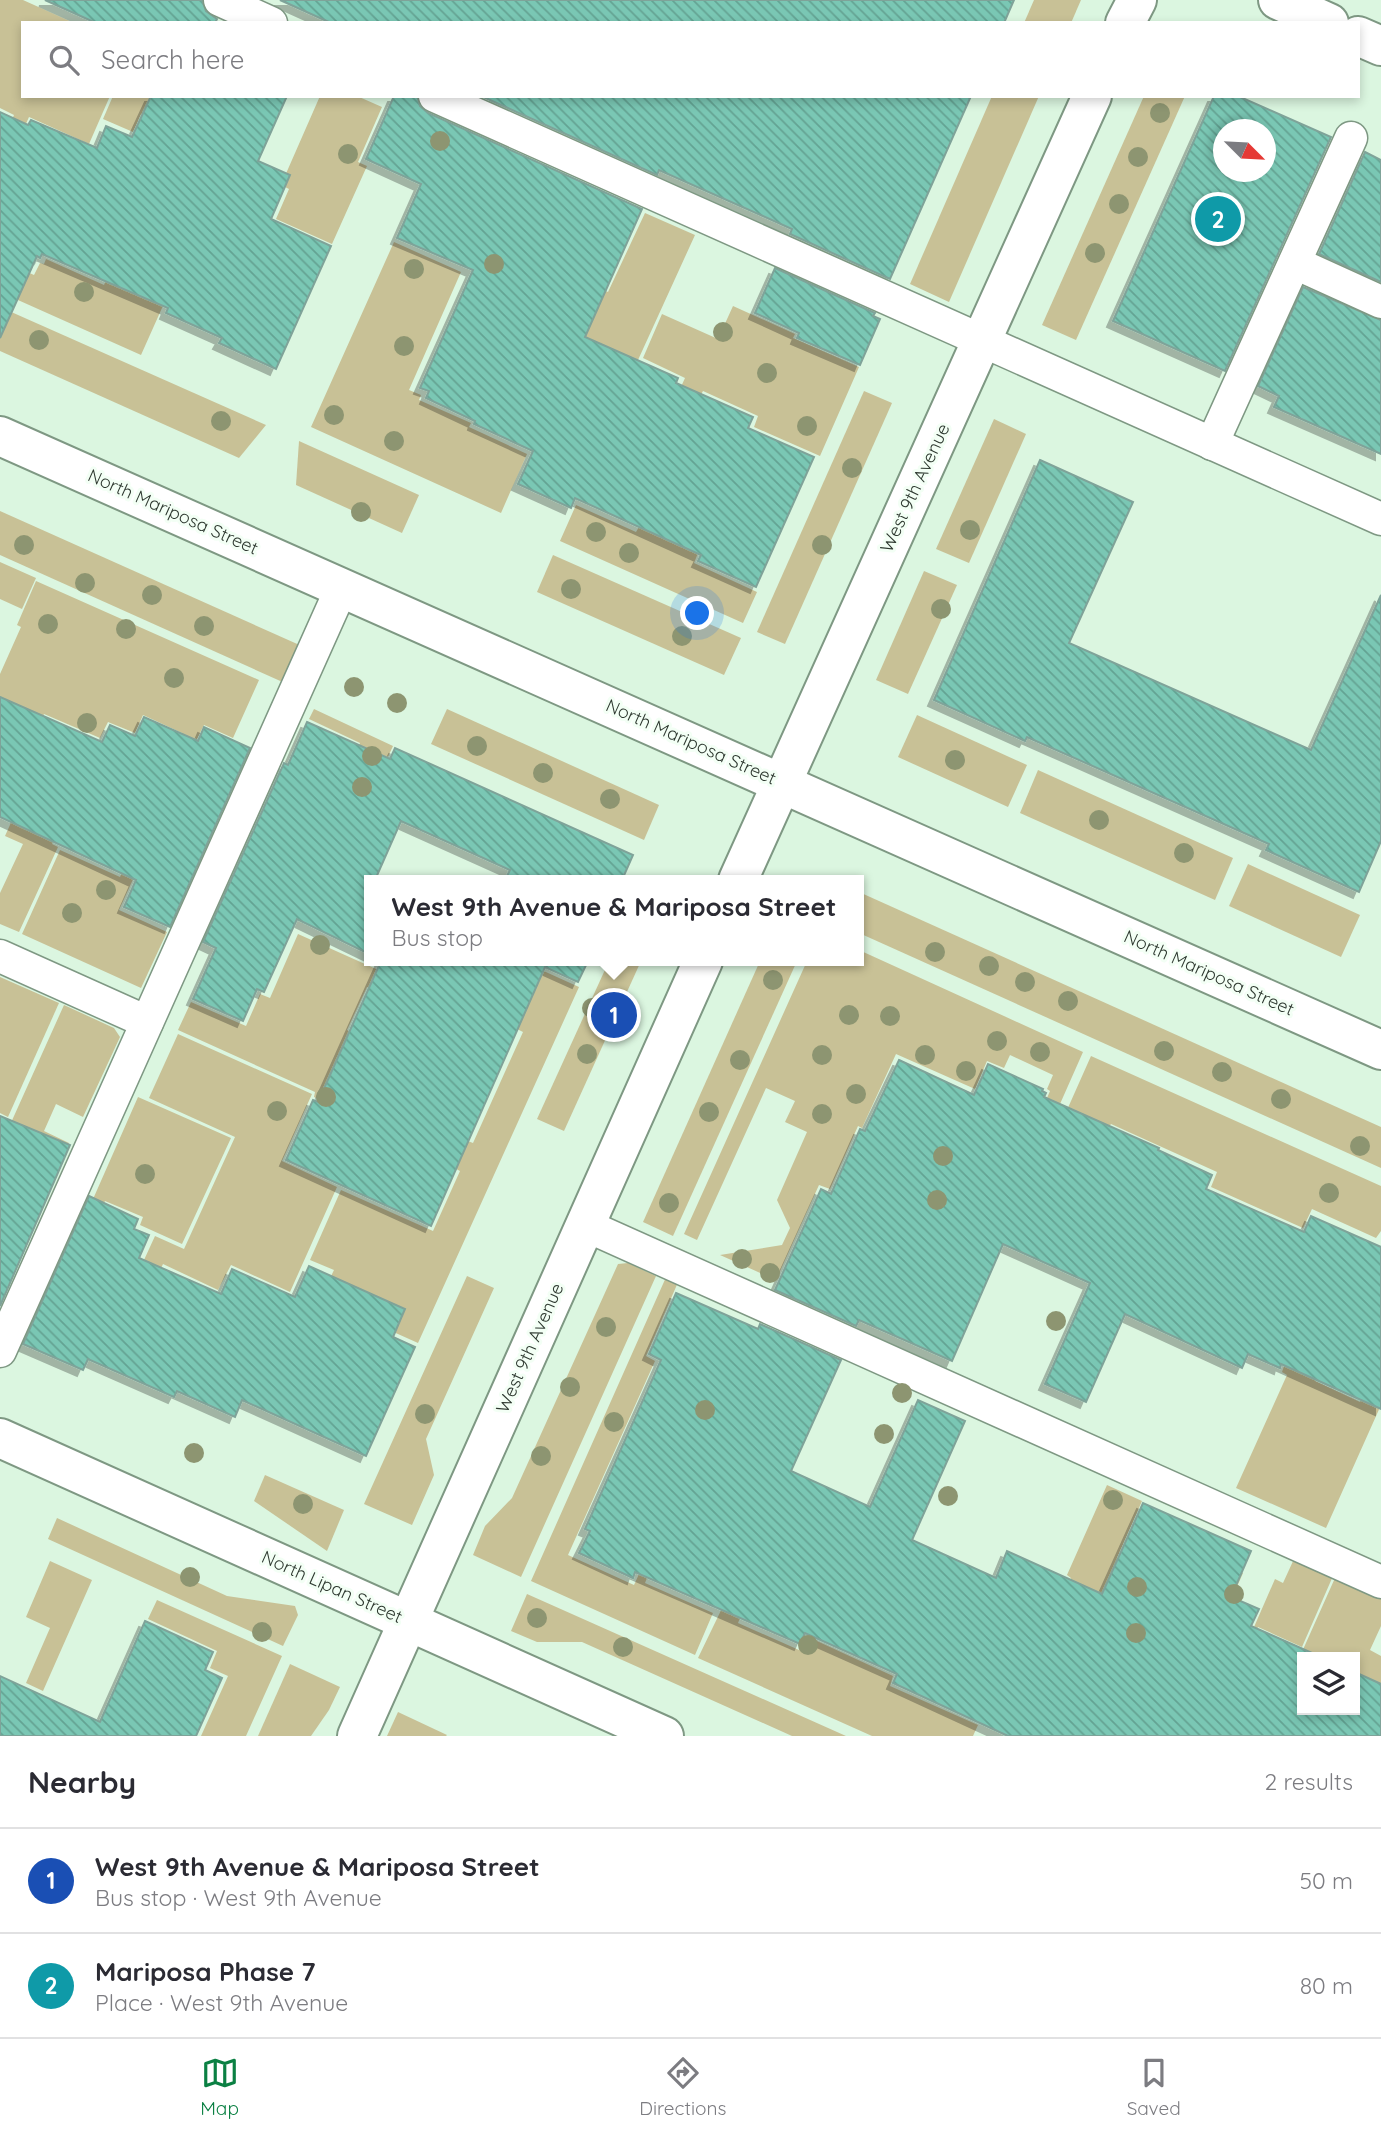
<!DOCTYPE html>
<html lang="en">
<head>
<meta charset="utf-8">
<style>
	:root { --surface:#fff; --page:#f7f7f7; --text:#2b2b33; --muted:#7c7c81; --line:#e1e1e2; --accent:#0b8043 }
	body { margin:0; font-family:Quicksand,sans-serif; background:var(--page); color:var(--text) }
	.controls { position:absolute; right:21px; bottom:21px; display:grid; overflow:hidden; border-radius:0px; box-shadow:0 4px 10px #0003 }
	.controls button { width:63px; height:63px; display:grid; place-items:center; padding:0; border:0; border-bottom:2px solid var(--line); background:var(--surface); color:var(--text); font:35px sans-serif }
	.compass { position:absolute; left:1213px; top:119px; width:63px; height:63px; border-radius:50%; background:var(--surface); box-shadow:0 4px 10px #0003; rotate:114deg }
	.you { position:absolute; left:698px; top:614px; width:24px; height:24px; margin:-18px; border:5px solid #fff; border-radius:50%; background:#1a73e8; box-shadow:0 0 0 10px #1a73e833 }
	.badge { display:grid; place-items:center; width:46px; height:46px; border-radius:50%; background:var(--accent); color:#fff; font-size:23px; font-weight:700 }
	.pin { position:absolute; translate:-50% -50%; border:4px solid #fff; box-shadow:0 2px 7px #0006 }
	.popup { position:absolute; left:364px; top:875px; width:500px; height:91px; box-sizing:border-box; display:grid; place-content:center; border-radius:0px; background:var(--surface); filter:drop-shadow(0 2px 5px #0005); font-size:23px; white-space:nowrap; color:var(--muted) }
	.popup b { font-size:26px; color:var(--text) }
	.popup::after { content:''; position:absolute; left:50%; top:100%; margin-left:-14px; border:14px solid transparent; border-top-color:var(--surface) }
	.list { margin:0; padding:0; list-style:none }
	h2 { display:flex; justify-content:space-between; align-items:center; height:91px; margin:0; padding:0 28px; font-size:30px }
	h2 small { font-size:23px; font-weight:400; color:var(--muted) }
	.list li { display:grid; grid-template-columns:46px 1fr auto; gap:21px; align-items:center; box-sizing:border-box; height:105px; padding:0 28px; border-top:2px solid var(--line) }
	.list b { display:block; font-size:26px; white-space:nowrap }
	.list p { margin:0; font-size:23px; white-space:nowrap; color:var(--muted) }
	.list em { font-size:23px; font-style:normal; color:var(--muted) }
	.icon { flex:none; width:38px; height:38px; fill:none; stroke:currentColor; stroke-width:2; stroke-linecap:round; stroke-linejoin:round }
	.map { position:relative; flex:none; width:1381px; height:1736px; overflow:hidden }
	.search { position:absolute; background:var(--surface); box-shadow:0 4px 10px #0003; left:21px; right:21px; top:21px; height:77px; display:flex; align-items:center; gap:18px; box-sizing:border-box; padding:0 24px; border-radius:0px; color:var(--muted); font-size:26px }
	.sheet { height:301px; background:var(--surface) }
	nav { display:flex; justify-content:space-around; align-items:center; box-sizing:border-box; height:98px; border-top:2px solid var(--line); background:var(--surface); font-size:19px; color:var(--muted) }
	nav a { display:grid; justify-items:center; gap:4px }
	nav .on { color:var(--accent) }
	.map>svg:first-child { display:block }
</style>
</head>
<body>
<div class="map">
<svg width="1381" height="1736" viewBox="0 0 1381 1736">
	<defs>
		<pattern id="building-back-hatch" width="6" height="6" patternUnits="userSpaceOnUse" patternTransform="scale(1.75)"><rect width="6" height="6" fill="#7ac7b4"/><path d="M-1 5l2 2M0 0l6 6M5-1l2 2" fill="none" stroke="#64a393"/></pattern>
		<filter id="shadow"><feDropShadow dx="-6" dy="6" stdDeviation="0" flood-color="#0004"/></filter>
	</defs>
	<rect width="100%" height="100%" fill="#dbf6e0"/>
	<g fill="#c8c196" fill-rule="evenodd">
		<path d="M0 0H23L74 23H23V96H110L89 144 29 117 15 148 2 142 14 115 0 108Z"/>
		<path d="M1034 0H1081L1071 23H1024Z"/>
		<path d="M113 96H186L172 128 141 114 133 132 103 119Z"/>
		<path d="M320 96H357L382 107 358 162 367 166 332 244 276 219 289 189 281 185Z"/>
		<path d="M992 96H1039L949 302 910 284Z"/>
		<path d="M1144 96H1185L1076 340 1042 325Z"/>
		<path d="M645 213 695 235 633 371 582 348 545 264 608 292Z"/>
		<path d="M394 242 461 272 409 390 421 395 419 400 471 423 469 427 527 454 501 513 311 427Z"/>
		<path d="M46 259 104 285 109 273 166 299 141 355 0 292V260L34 275 40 263 44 264Z"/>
		<path d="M733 306 795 334 793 338 859 367 820 456 754 427 758 416 703 391 699 398 680 389 685 378 643 358 662 314 718 339Z"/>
		<path d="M0 307 266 425 239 458 0 351Z"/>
		<path d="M864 391 892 403 785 644 757 632Z"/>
		<path d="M994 419 1026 434 969 563 936 549Z"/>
		<path d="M299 441 419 495 402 533 296 485Z"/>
		<path d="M576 505 636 532 639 527 698 553 694 563 757 592 743 623 560 541Z"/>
		<path d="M0 511 304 647 287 684 0 555Z"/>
		<path d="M553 555 741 638 724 675 537 592Z"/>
		<path d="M0 562 36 578 22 609 0 599Z"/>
		<path d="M924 571 957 585 908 694 876 680Z"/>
		<path d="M36 581 259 680 233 738 204 725 195 743 181 737 182 733 143 715 135 733 108 722 100 738 44 714 20 767 0 758V674L21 627 17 625Z"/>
		<path d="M314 709 393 746 364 808 321 832 360 743 309 719Z"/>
		<path d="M447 709 659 805 644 840 431 744Z"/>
		<path d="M917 715 1027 765 1008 807 898 757Z"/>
		<path d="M1038 770 1233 858 1215 900 1020 813Z"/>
		<path d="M27 787 69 805 52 844 58 847 19 932 0 924V893L23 844 5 836Z"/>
		<path d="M144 822 157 827 119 910 167 932 141 988 22 934 60 850 120 877Z"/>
		<path d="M1248 864 1360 915 1341 957 1229 906Z"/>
		<path d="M859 892 1381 1127V1168L859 933Z"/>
		<path d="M298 934 394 977 386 995 367 987 347 1030 388 1050 357 1117 314 1097 315 1092 178 1030 191 1002 246 1026 260 994 270 998Z"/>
		<path d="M859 950 1083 1052 1060 1104 1047 1098 1050 1091 1047 1089 1053 1075 1010 1055 1004 1068 987 1061 975 1089 896 1054 862 1128 858 1126 830 1189 819 1185 776 1280 720 1255 782 1245 790 1228 777 1200 807 1132 785 1122 795 1101 766 1088 697 1240 684 1234 807 961H859Z"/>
		<path d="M609 961H641L564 1131 537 1119Z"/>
		<path d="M760 961H797L673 1236 643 1222Z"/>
		<path d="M537 968 579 987 418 1343 320 1299 334 1270 310 1260 341 1190 433 1231 460 1171 447 1164 460 1138 473 1143 523 1032 511 1026Z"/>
		<path d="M0 977 59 1003 8 1117 0 1113Z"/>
		<path d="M64 1005 114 1028 120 1037 83 1117 56 1104 44 1131 69 1143 61 1161 5 1136Z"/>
		<path d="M178 1034 312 1094 282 1161 337 1187 290 1292 231 1265 218 1290 163 1264 118 1364 100 1356 155 1236 184 1249 235 1137 149 1098Z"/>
		<path d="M1091 1056 1381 1186V1231L1376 1238 1312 1209 1303 1228 1211 1187 1217 1172 1111 1124 1108 1128 1067 1110Z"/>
		<path d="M138 1097 231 1138 182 1244 140 1225 143 1217 105 1201 96 1219 86 1215Z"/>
		<path d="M628 1263 656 1276 521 1577 473 1555 485 1526 512 1498 618 1264Z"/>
		<path d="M667 1275 679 1280 646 1356 655 1361 568 1555 634 1585 645 1561 652 1565 645 1583 713 1613 695 1655 531 1581Z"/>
		<path d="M467 1276 494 1288 426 1439 434 1475 412 1525 364 1504Z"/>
		<path d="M1289 1352 1321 1366 1315 1381 1360 1402 1368 1385 1381 1405 1326 1528 1236 1488 1287 1375 1282 1372Z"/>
		<path d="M265 1475 344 1510 327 1551 254 1501Z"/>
		<path d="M1107 1485 1142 1501 1117 1558 1202 1596 1056 1611 1071 1578 1067 1575Z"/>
		<path d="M57 1518 227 1596 295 1606 298 1615 283 1646 48 1539Z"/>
		<path d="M1294 1559 1333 1576 1302 1647 1258 1627 1240 1667 1213 1654 1217 1643 1189 1631 1218 1562 1243 1573 1215 1637 1244 1650 1275 1579 1283 1583Z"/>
		<path d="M50 1561 92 1580 43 1691 26 1683 50 1628 26 1617Z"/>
		<path d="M1335 1578 1381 1598V1626L1370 1650 1381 1656V1715L1347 1736 1280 1701ZM1302 1657H1355V1710H1302Z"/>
		<path d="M527 1594 846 1736H792L582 1642H537L511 1631Z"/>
		<path d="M157 1600 282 1656 246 1736H201L228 1676 210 1668 217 1651 148 1619Z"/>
		<path d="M726 1600 744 1608 738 1623 799 1650 806 1636 893 1676 890 1686 978 1725 973 1736H872L698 1658Z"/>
		<path d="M290 1664 340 1687 329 1710 311 1736H258Z"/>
		<path d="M398 1712 447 1735 446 1736H387Z"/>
	</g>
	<g fill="url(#building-back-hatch)" stroke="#7fa399" stroke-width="2" fill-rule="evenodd" filter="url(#shadow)">
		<path d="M45 0H202L206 11 217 19 215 23H96Z"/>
		<path d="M280 0H1014L1004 23H331Z"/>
		<path d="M151 96H287L258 161 290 175 271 219 331 246 276 369 219 343 222 338 166 313 168 308 42 254 40 258 37 256 0 338V112L28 125 31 120 97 148 106 126 132 137Z"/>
		<path d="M394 96H417L420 106 428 113 642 209 585 337 678 378 676 383 753 417 748 428 814 457 756 587 698 561 701 555 575 498 571 508 518 484 533 451 474 424 475 421 426 398 429 391 420 388 473 270 397 238 421 184 366 159Z"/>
		<path d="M481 96H971L890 279 790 234 792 229 659 170 657 175Z"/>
		<path d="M1214 96H1238L1331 137 1225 371 1113 321ZM1223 130H1265V172H1223Z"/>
		<path d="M1365 152 1381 160V282L1319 254Z"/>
		<path d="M775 268 875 313 873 316 880 319 860 365 797 338 799 333 755 313Z"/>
		<path d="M1303 287 1381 320V454L1274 407 1279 396 1258 386Z"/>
		<path d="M1040 460 1133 502 1069 643 1311 750 1381 595V841L1359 892 1266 850 1269 844 1027 737 1025 741 934 700Z"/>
		<path d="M0 697 102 742 110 725 135 736 144 717 198 741 204 727 250 748 170 927 124 907 136 880 0 817Z"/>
		<path d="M307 722 390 759 395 748 633 855 622 880H505L510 870 401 821 375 880H369V954L297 919 264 992 257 989 243 1021 193 999 216 948 203 942 284 763 288 765Z"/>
		<path d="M381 961H588L578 982 545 967 431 1226 286 1160 313 1100 318 1102Z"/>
		<path d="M899 1060 974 1095 988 1064 1043 1089 1042 1091 1046 1093 1044 1097 1159 1148 1158 1150 1212 1175 1206 1189 1304 1232 1311 1216 1381 1247V1409L1281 1364 1280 1368 1248 1354 1242 1368 1125 1314 1086 1402 1045 1384 1090 1283 1003 1244 952 1361 859 1320 856 1326 775 1290 821 1189 831 1194 860 1129 865 1131Z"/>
		<path d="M0 1116 70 1145 0 1306Z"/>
		<path d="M89 1196 138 1219 134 1229 149 1235 139 1258 221 1294 232 1269 295 1297 309 1266 405 1309 393 1337 415 1347 366 1456 242 1400 235 1417 177 1391 174 1397 88 1359 83 1370 23 1344Z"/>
		<path d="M676 1293 758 1329 760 1324 841 1360 791 1471 870 1507 918 1400 965 1421 912 1540 996 1578 1007 1551 1102 1594 1143 1503 1251 1551 1231 1597 1259 1609 1251 1626 1321 1657H1302V1710H1355V1672L1381 1684V1736H1008L893 1683 897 1674 805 1633 800 1644 635 1572 633 1578 579 1553 590 1531 585 1529 661 1360 649 1354Z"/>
		<path d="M145 1621 213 1652 205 1670 222 1678 196 1736H0V1676L100 1722Z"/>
	</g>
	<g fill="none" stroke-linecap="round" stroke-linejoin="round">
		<defs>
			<g id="service">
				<path d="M220 0 271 23"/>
				<path d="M435 96 1381 519"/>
				<path d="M1295 263 1381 302"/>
				<path d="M1212 444 1351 138"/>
				<path d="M0 956 147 1022"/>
				<path d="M585 1225 1381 1582"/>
				<path d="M0 1351 342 587"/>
			</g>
			<g id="minor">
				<path d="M1278 0 1329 23"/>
				<path d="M1125 23 1137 0"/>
				<path d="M1358 36 1381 46"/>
				<path d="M738 880 1092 96"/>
				<path d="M0 1438 664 1736"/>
				<path d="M357 1736 703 961"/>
			</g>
			<path id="tertiary" d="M0 436 1381 1050"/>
		</defs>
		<use href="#service" stroke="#7e9883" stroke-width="35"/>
		<use href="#minor" stroke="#7e9883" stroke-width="42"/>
		<use href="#tertiary" stroke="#7e9883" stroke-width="42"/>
		<use href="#service" stroke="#fff" stroke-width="32"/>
		<use href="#minor" stroke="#fff" stroke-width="38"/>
		<use href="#tertiary" stroke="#fff" stroke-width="38"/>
	</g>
	<g fill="#8d9571">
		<circle cx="1160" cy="113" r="10"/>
		<circle cx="440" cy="141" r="10"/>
		<circle cx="348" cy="154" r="10"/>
		<circle cx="1138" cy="157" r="10"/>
		<circle cx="1119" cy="204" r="10"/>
		<circle cx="1095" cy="253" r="10"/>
		<circle cx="494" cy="264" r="10"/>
		<circle cx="414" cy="269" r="10"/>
		<circle cx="84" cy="292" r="10"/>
		<circle cx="723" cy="332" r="10"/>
		<circle cx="39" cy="340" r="10"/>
		<circle cx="404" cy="346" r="10"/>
		<circle cx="767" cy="373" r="10"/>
		<circle cx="334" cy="415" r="10"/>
		<circle cx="221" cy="421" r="10"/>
		<circle cx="807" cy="426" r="10"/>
		<circle cx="394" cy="441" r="10"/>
		<circle cx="852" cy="468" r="10"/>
		<circle cx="361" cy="512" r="10"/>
		<circle cx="970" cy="530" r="10"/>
		<circle cx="596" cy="532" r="10"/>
		<circle cx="24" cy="545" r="10"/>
		<circle cx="822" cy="545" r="10"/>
		<circle cx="629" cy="553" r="10"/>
		<circle cx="85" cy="583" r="10"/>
		<circle cx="571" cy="589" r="10"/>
		<circle cx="152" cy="595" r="10"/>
		<circle cx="941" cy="609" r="10"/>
		<circle cx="48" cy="624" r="10"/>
		<circle cx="204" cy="626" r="10"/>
		<circle cx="126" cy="629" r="10"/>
		<circle cx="682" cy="636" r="10"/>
		<circle cx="174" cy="678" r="10"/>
		<circle cx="354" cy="687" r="10"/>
		<circle cx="397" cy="703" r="10"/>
		<circle cx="87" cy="723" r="10"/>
		<circle cx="477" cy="746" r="10"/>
		<circle cx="372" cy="756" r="10"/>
		<circle cx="955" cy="760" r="10"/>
		<circle cx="543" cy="773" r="10"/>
		<circle cx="362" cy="787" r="10"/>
		<circle cx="610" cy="799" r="10"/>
		<circle cx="1099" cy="820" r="10"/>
		<circle cx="1184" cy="853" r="10"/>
		<circle cx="106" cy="890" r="10"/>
		<circle cx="72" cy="913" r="10"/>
		<circle cx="320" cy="945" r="10"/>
		<circle cx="935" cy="952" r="10"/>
		<circle cx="989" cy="966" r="10"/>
		<circle cx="773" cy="980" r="10"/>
		<circle cx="1025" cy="982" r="10"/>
		<circle cx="1068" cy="1001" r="10"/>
		<circle cx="592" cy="1008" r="10"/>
		<circle cx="849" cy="1015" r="10"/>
		<circle cx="890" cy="1016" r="10"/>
		<circle cx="997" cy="1041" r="10"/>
		<circle cx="1164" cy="1051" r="10"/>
		<circle cx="1040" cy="1052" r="10"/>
		<circle cx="587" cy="1054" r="10"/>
		<circle cx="822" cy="1055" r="10"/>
		<circle cx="925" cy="1055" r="10"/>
		<circle cx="740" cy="1060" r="10"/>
		<circle cx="966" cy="1071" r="10"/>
		<circle cx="1222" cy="1072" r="10"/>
		<circle cx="856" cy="1094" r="10"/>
		<circle cx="326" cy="1097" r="10"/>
		<circle cx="1281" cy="1099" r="10"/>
		<circle cx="277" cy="1111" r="10"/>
		<circle cx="709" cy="1112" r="10"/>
		<circle cx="822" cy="1114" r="10"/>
		<circle cx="1360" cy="1146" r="10"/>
		<circle cx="943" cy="1156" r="10"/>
		<circle cx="145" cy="1174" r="10"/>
		<circle cx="1329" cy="1193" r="10"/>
		<circle cx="937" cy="1200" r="10"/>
		<circle cx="669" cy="1203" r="10"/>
		<circle cx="742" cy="1259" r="10"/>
		<circle cx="770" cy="1273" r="10"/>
		<circle cx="1056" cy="1321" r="10"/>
		<circle cx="606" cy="1327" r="10"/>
		<circle cx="570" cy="1387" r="10"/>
		<circle cx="902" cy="1393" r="10"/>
		<circle cx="705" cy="1410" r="10"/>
		<circle cx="425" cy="1414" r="10"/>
		<circle cx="614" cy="1422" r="10"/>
		<circle cx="884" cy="1434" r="10"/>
		<circle cx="194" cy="1453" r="10"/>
		<circle cx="541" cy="1456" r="10"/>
		<circle cx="948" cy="1496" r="10"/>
		<circle cx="1113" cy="1500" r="10"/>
		<circle cx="303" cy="1504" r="10"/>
		<circle cx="190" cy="1577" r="10"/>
		<circle cx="1137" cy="1587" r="10"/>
		<circle cx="1234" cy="1594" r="10"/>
		<circle cx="537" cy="1618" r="10"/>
		<circle cx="262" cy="1632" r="10"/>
		<circle cx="1136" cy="1633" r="10"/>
		<circle cx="808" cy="1645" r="10"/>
		<circle cx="623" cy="1647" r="10"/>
	</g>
	<g text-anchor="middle" stroke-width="6" stroke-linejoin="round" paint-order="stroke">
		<g font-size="18" fill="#2d382f" stroke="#f3fff5">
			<text transform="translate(915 488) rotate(-65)" y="6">West 9th Avenue</text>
			<text transform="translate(173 512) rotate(24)" y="6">North Mariposa Street</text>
			<text transform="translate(691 742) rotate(24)" y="6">North Mariposa Street</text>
			<text transform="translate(1209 973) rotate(24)" y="6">North Mariposa Street</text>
			<text transform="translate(530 1348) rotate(-66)" y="6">West 9th Avenue</text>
			<text transform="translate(332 1587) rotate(24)" y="6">North Lipan Street</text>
		</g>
	</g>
</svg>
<div class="controls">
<button><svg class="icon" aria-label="layers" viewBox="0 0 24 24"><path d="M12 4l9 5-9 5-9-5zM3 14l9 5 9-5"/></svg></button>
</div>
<svg class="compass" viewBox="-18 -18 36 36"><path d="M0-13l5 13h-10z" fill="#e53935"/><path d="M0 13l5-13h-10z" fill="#7c7c81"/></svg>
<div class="you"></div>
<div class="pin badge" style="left:614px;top:1015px;background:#1a4fb4">1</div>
<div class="popup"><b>West 9th Avenue &amp; Mariposa Street</b>Bus stop</div>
<div class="pin badge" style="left:1218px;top:219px;background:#0f9aa8">2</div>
<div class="search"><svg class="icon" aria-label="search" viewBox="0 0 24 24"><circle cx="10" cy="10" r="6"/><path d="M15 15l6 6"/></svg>Search here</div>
</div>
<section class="sheet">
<h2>Nearby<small>2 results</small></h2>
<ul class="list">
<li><span class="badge" style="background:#1a4fb4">1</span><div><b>West 9th Avenue &amp; Mariposa Street</b><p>Bus stop · West 9th Avenue</p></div><em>50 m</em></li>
<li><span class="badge" style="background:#0f9aa8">2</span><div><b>Mariposa Phase 7</b><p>Place · West 9th Avenue</p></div><em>80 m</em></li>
</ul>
</section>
<nav>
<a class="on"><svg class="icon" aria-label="map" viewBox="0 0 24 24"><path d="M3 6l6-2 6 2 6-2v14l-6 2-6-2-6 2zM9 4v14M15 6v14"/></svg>Map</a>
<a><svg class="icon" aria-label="directions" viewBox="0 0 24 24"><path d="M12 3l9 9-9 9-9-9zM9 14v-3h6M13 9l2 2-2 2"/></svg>Directions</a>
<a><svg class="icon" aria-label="saved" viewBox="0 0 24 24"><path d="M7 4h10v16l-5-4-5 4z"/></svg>Saved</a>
</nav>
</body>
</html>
